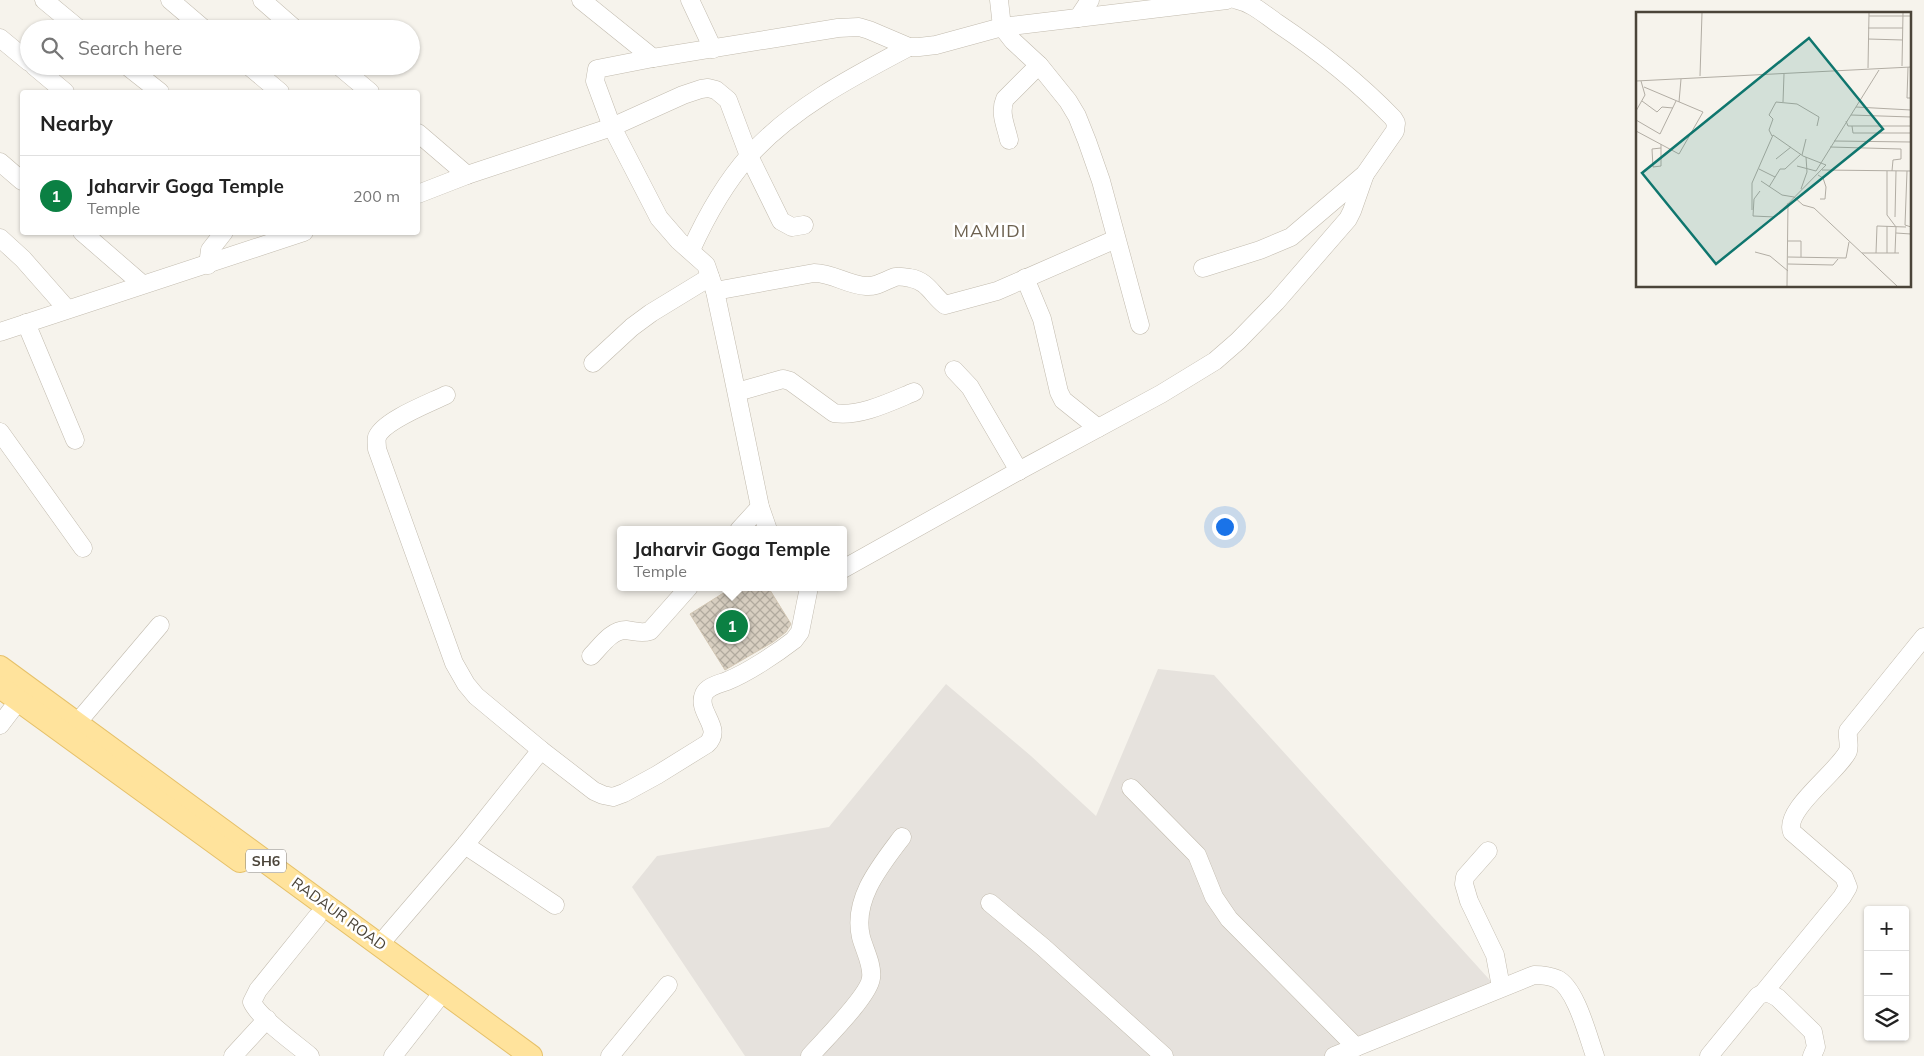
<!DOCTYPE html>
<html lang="en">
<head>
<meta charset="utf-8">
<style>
	:root { --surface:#fff; --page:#f6f6f6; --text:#222; --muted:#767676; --line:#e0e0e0; --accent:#0b8043 }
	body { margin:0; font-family:Mulish,sans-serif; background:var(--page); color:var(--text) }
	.controls { position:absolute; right:15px; bottom:15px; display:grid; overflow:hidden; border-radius:5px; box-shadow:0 1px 4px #0004 }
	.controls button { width:45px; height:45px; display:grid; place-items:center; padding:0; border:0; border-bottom:1px solid var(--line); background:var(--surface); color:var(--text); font:25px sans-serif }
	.you { position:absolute; left:1224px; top:526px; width:18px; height:18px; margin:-12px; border:4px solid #fff; border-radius:50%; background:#1a73e8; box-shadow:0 0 0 8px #1a73e833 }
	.badge { display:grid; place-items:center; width:32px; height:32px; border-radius:50%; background:var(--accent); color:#fff; font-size:16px; font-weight:700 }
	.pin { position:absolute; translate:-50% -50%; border:2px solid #fff; box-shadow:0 1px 5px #0006 }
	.popup { position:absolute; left:617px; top:526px; width:230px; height:65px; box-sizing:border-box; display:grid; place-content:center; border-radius:5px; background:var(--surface); filter:drop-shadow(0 1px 4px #0005); font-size:16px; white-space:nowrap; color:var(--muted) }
	.popup b { font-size:19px; color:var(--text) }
	.popup::after { content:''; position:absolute; left:50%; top:100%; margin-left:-10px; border:10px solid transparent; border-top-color:var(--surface) }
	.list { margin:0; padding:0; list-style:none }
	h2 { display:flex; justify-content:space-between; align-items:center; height:65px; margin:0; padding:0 20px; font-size:21px }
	h2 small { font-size:16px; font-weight:400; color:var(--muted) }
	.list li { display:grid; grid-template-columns:32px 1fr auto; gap:15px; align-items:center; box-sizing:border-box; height:80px; padding:0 20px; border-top:1px solid var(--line) }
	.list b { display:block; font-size:19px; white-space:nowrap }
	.list p { margin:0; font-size:16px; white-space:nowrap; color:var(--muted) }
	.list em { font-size:16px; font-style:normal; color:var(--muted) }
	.icon { flex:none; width:28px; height:28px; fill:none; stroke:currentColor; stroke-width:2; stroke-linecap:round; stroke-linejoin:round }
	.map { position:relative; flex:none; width:1924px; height:1056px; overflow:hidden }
	.search { position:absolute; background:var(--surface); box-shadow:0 1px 4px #0004; left:20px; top:20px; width:400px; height:55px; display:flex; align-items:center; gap:12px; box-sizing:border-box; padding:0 18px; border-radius:28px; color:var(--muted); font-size:19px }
	.panel { position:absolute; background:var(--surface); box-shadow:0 1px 4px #0004; left:20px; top:90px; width:400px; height:145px; border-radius:5px }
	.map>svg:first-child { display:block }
</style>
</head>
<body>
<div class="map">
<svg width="1924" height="1056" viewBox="0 0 1924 1056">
	<defs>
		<pattern id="building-cross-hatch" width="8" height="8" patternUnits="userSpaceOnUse" patternTransform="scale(1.25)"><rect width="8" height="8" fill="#d8cfc1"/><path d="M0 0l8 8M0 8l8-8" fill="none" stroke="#b1aa9e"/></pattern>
	</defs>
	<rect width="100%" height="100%" fill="#f6f3ec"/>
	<path fill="#e6e2dd" d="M1158 669 1214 675 1497 988 1325 1056H745L632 887 657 856 829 827 946 684 1031 756 1096 816Z"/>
	<path fill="url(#building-cross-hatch)" stroke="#d3c7b4" d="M733 587H768L791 624 786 632 773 642 725 670 690 614Z"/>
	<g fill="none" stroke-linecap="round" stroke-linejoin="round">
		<defs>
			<g id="minor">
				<path d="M44 0 79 29"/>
				<path d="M170 0 204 29"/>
				<path d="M262 0 295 29"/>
				<path d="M581 0 653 58"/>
				<path d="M690 0 713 49"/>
				<path d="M999 0 1002 27 1013 41 1039 65 1068 101 1077 116 1087 141 1101 181 1140 325"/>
				<path d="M1078 18 1090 0"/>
				<path d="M0 38 29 62"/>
				<path d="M34 66 65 92"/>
				<path d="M127 66 160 92"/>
				<path d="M249 66 280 92"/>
				<path d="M339 66 370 92"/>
				<path d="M418 133 467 175"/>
				<path d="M1009 140C1006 126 999 113 1005 99L1039 65"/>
				<path d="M0 162 22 181"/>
				<path d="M418 194 467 175 612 127 683 95 701 89 708 88 716 90 728 100 749 156 781 221 792 227 804 225"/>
				<path d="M82 232 142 284"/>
				<path d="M0 238 23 259 67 309"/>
				<path d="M691 250C706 217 725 183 749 156 792 108 852 77 909 47"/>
				<path d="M208 265 210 250 224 232"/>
				<path d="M1203 268 1260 250 1291 237 1365 174 1395 131 1396 123 1393 118C1358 82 1319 51 1277 23 1264 14 1252 3 1237 0"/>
				<path d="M1025 278 1042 319 1059 392 1063 400 1098 428"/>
				<path d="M715 291 814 273C833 273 847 285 866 286 877 287 884 281 895 277 899 276 905 277 910 278 928 281 932 295 945 305L997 291 1116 239"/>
				<path d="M26 323 75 440"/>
				<path d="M0 332 304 232"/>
				<path d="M593 363 632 327 651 313 710 277"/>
				<path d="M954 370 970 387 1019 471"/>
				<path d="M737 392 783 379 790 381 834 413C860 417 890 402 914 392"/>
				<path d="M446 395C430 403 384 420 377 437 376 441 377 444 377 449L454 663 466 684 476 696 541 750 594 791 603 795 613 797 624 793 657 775 707 744C724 728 696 712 704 694 708 686 719 684 727 681 747 673 776 654 794 640L800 632 809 587"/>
				<path d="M0 432 83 548"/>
				<path d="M739 530 760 507"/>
				<path d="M768 530 760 507 731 366 715 291 706 265 679 241 659 218 612 127 595 81 597 69 653 58 838 28 859 27 869 30 909 47H919L936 45 1002 27 1227 0"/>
				<path d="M843 569 1013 474 1161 394 1215 361 1238 341 1276 302 1348 219 1352 211 1365 174"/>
				<path d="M591 656C601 646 611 630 626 630 635 631 641 634 650 631L689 587"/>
				<path d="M77 723 160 625"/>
				<path d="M0 725 19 700"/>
				<path d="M1131 788 1197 855 1214 897 1229 919 1356 1047"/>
				<path d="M465 845 555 905"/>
				<path d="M1488 851 1465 877 1464 884 1469 901 1495 955 1501 987"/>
				<path d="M990 903 1043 947 1164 1056"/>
				<path d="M380 944 465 845 541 750"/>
				<path d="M1764 992 1842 897 1848 887 1844 877 1792 832C1783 810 1839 771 1848 751 1850 744 1847 738 1848 731L1924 637"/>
				<path d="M233 1056 267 1019"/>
				<path d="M310 1056C296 1044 259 1018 252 1002L258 990 317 917"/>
				<path d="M393 1056 436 1001"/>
				<path d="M610 1056 668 985"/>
				<path d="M810 1056C824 1040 869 996 871 978 873 965 864 949 861 937 852 899 881 865 902 837"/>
				<path d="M1334 1056 1534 975C1542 975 1550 976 1557 979 1576 988 1588 1037 1595 1056"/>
				<path d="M1709 1056 1758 996C1766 991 1770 993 1778 998L1813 1032 1816 1047 1812 1056"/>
			</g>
			<g id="major">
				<path d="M0 667 531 1056"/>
				<path d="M0 687 240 861"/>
			</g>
		</defs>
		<use href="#minor" stroke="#c2bbae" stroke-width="19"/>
		<use href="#major" stroke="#e6c16a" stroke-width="24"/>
		<use href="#minor" stroke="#fff" stroke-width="18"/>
		<use href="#major" stroke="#ffe39c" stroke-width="22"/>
	</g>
	<g text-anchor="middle" stroke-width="5" stroke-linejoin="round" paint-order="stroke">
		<rect fill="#fff" stroke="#817c74" stroke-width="1" x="246" y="849.5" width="40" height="23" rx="4"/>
		<g font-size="14" font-weight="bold" fill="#4b4439">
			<text x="266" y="866">SH6</text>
		</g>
		<g font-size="15" fill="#4b4439" stroke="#fff">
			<text transform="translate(339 914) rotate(36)" y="5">RADAUR ROAD</text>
		</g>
		<g font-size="18" letter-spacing="1" fill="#6e6250" stroke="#fff">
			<text x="990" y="237">MAMIDI</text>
		</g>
	</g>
	<g transform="translate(1636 12)">
		<rect width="275" height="275" fill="#f6f3ec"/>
		<path fill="none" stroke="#b2ada4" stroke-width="1" d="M233 4H275M232 16H267M232 27 267 28M266 54 267 1M272 55 271 86H275M232 56 233 1M64 64 66 1M0 69 275 55M6 89 21 100 26 95 37 96M43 90 45 67M147 90 148 62M220 95 275 98M0 99 9 83 5 69M215 103 275 105M0 108 24 122 40 89M210 109 212 114H275M216 114 217 121H275M0 119 43 142 67 100 8 75M136 124 133 118 137 107 133 103 140 90 161 92 183 105 181 114M198 129 275 130M25 132V154L17 155 16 137 25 136M194 135 265 137V147L257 148 256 159M166 143 170 127M140 147 155 135M161 154 180 159 243 58M123 157 139 165M186 158 275 159M251 159V203L260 215 259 241M271 159 269 213 275 215M182 163 187 166 190 175 189 187H184M125 169 146 183 158 185 167 193 178 196 261 274M133 175 144 157H149L165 142M165 177 171 160 170 145M116 198V171L137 123 167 144 190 153 139 205 117 204 118 187 124 179M259 205 260 159M260 221 275 222M152 229H165V245M119 240 134 244 152 259M226 241H263M240 241 241 214 270 215M251 241V214M152 245 210 246 213 230M152 252 197 253 202 247M151 274 152 191"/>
		<path fill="#0f766e" fill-opacity="0.15" stroke="#0f766e" stroke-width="2.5" d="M173 26 247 117 80 252 6 161Z"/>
		<rect width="275" height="275" fill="none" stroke="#4b4439" stroke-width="2.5"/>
	</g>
</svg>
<div class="controls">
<button>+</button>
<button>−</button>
<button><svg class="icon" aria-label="layers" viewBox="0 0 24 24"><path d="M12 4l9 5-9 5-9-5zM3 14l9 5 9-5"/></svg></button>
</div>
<div class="you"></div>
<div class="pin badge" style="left:732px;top:626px">1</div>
<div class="popup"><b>Jaharvir Goga Temple</b>Temple</div>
<div class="search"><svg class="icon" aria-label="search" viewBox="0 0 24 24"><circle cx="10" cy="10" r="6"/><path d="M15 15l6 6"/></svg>Search here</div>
<section class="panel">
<h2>Nearby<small></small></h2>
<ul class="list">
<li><span class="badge">1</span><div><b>Jaharvir Goga Temple</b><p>Temple</p></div><em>200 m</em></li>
</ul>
</section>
</div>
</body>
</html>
